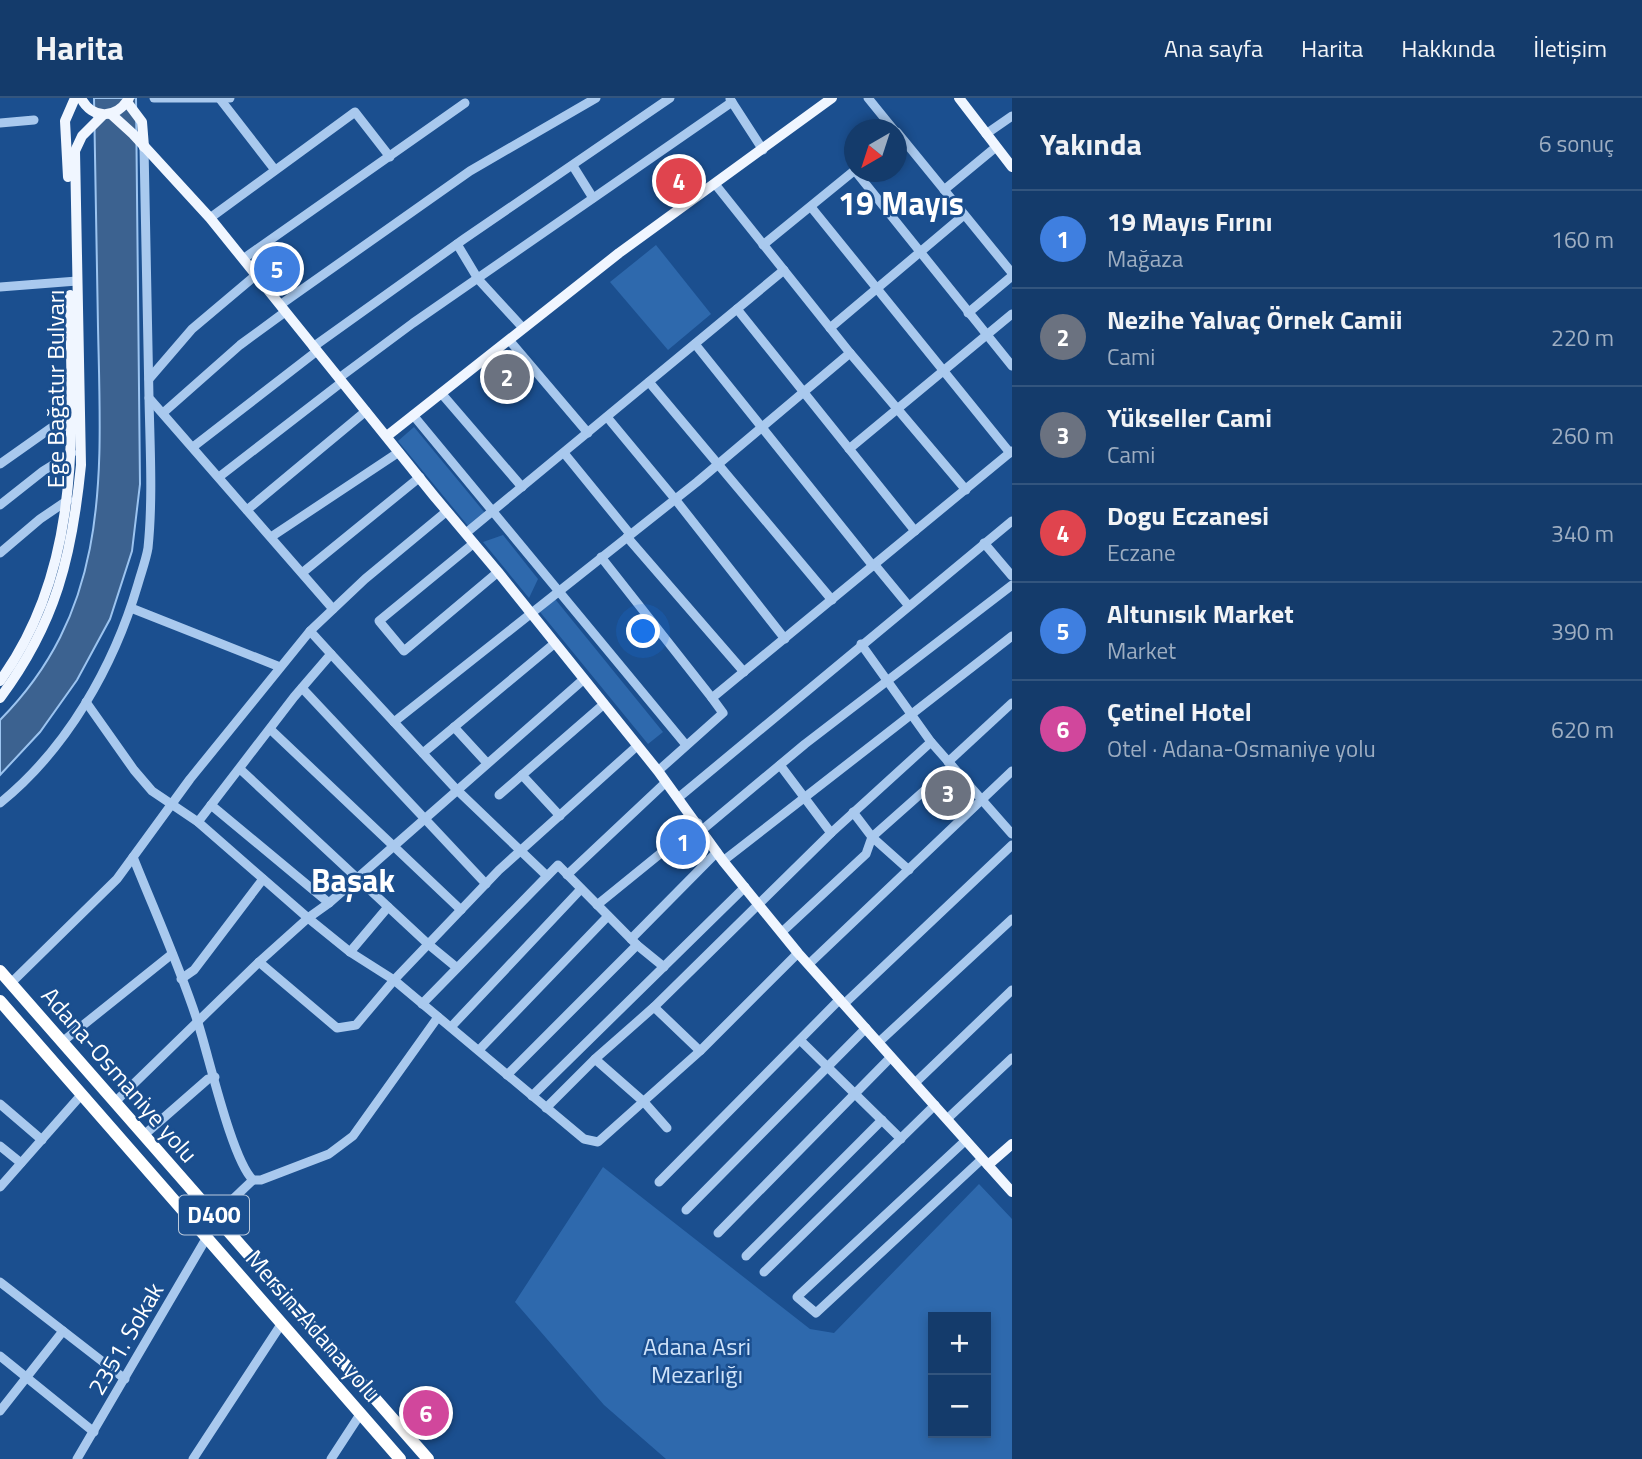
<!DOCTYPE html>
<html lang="tr">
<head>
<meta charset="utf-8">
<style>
	:root { --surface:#143b6b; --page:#1d4271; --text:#f1f3f6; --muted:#9dadc1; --line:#33557e; --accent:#d6ab8b }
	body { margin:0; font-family:"Titillium Web",sans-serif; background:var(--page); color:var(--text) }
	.controls { position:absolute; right:21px; bottom:21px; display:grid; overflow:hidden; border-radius:0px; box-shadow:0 4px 10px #0003 }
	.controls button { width:63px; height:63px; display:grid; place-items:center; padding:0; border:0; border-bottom:2px solid var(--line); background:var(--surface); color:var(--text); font:35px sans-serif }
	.compass { position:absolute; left:844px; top:21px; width:63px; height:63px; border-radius:50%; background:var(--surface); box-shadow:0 4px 10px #0003; rotate:219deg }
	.you { position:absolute; left:644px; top:534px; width:24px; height:24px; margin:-18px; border:5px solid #fff; border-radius:50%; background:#1a73e8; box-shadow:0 0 0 10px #1a73e833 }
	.badge { display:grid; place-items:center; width:46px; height:46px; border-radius:50%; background:var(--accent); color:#fff; font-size:23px; font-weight:700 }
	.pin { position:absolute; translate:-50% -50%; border:4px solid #fff; box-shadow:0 2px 7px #0006 }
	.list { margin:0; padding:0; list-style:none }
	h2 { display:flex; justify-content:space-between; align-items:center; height:91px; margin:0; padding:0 28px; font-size:30px }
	h2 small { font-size:23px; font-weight:400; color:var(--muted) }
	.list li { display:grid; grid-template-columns:46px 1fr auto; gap:21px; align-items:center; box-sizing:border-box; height:98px; padding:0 28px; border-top:2px solid var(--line) }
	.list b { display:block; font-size:26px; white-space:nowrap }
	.list p { margin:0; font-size:23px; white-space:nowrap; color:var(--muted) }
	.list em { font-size:23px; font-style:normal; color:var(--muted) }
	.map { position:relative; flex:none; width:1012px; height:1361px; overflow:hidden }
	header { display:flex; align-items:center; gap:42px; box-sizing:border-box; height:98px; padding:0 35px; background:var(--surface); border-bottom:2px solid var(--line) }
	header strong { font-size:33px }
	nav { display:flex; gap:38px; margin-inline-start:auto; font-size:24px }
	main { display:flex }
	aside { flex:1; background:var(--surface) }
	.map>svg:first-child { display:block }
</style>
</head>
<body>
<header>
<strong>Harita</strong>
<nav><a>Ana sayfa</a><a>Harita</a><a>Hakkında</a><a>İletişim</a></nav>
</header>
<main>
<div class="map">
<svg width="1012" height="1361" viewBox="0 0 1012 1361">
	<rect width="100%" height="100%" fill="#1b4f8f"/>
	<g fill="#2e69ad" fill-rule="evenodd">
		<path d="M656 147 711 216 668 252 610 184Z"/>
		<path d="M414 329 485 415 469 429 398 343Z"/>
		<path d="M503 437 538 481 529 500 483 444Z"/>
		<path d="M555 501 663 634 648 646 540 514Z"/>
		<path d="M603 1069 810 1231 834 1235 979 1086 1012 1121V1361H666L604 1307 515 1204ZM933 1219H986V1335H933Z"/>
	</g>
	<path fill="#3c6290" stroke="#9cc4f0" stroke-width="2" d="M94 0H136L140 386 132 453 110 521 77 582 40 634 0 677V622C112 509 101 375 98 229 97 152 95 76 94 0Z"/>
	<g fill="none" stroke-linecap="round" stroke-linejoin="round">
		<g stroke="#a9c9ee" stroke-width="9">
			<path d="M154 0H230"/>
			<path d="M868 0 894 32"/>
			<path d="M220 1 275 72"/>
			<path d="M730 1 763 52"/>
			<path d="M0 25 34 22"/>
			<path d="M897 34 1012 175"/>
			<path d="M986 36 1012 18"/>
			<path d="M144 49 149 300 333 511"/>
			<path d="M573 68 593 100"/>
			<path d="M856 74 1012 268"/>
			<path d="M715 86 850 255 966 392"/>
			<path d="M944 92 996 49"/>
			<path d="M811 109 1010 355"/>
			<path d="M210 120 355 14 390 59"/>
			<path d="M457 146 478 181 523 230"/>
			<path d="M763 147 855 72"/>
			<path d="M243 161 465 5"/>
			<path d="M0 189 77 183"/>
			<path d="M280 207 470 73 596 0"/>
			<path d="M737 211 915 433"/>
			<path d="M968 215 1012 178"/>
			<path d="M830 230 964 117"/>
			<path d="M509 242 588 335"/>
			<path d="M695 246 873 468"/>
			<path d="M313 249 464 141 670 0"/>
			<path d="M339 280 413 225 732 4"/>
			<path d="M149 281 192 231 256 177"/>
			<path d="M649 284 832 502"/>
			<path d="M441 295 522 389"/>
			<path d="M163 315 240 247 285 214"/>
			<path d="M413 317 686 647"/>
			<path d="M607 319 675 401 785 541"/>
			<path d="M193 349 317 253"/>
			<path d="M849 351 1012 216"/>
			<path d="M564 355 630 436"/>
			<path d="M0 366 51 330 72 327"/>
			<path d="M219 379 342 284"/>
			<path d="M0 407 43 373 72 355"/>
			<path d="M247 412 366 313"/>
			<path d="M466 435 784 172"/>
			<path d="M271 439 399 354"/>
			<path d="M627 439 744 574"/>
			<path d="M474 445 379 523 404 553 498 474"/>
			<path d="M984 445 1012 478"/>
			<path d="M0 455 40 421 68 402"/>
			<path d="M601 459 712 600"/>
			<path d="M875 467 908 507"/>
			<path d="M302 475 420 379"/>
			<path d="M131 510 280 569"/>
			<path d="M861 546 931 644 1012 736"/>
			<path d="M331 556 456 691 547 778"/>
			<path d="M302 590 486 786"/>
			<path d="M86 604 134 672 152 693 198 724 308 820 329 805 584 581"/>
			<path d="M394 624 697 384 850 255"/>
			<path d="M454 629 487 665"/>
			<path d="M270 631 461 812"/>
			<path d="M423 655 555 545"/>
			<path d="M948 664 1012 605"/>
			<path d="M780 667 831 735"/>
			<path d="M240 671 428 846 456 869"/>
			<path d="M658 673 723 615 712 600 1012 353"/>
			<path d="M522 677 560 718"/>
			<path d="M499 697 604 606"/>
			<path d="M678 700 1012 423"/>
			<path d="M0 705C67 651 114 568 138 486 141 475 146 462 148 450 153 401 150 350 149 300"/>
			<path d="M211 707 329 805"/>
			<path d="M853 714 872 739 909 772"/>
			<path d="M198 724 294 599 331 556 310 533 365 481 447 413"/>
			<path d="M702 732 805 646 1012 487"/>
			<path d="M133 759C155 814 180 869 198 925 209 959 232 1062 253 1082H261L329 1056 353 1038 438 919"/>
			<path d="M723 763 1012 538"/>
			<path d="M567 777 666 684"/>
			<path d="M597 807 698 725"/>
			<path d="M782 834 866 756 872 739 952 668"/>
			<path d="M631 841 717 754"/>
			<path d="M350 854 388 809"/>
			<path d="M259 864 337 930 356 927 394 882 499 772 637 648"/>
			<path d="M809 866 1012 673"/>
			<path d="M181 881 194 872 263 781"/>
			<path d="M11 885 117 781 190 681 310 533"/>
			<path d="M422 906 558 767 637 847 664 869"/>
			<path d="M844 906 1012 747"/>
			<path d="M654 909 700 953"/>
			<path d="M451 929 581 791"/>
			<path d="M801 943 901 1041"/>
			<path d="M62 944 172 856"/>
			<path d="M879 944 1012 821"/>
			<path d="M479 952 608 818"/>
			<path d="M595 961 644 1004 667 1030"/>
			<path d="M507 977 637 847"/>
			<path d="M915 985 1012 892"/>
			<path d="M532 998 745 789"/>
			<path d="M115 1004 259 864 308 820 350 854 394 882 584 1041 598 1044 700 953 798 855"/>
			<path d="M0 1006 42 1042"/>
			<path d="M546 1010 595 961 654 909 831 735 931 644"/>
			<path d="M947 1021 1012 960"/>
			<path d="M144 1037 208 981 215 979"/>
			<path d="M966 1042 797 1199 816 1215 982 1061"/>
			<path d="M0 1048 21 1065"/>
			<path d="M659 1084 840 901"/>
			<path d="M0 1089 82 996"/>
			<path d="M686 1112 866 930"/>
			<path d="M215 1118 253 1082"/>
			<path d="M718 1135 891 959"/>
			<path d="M746 1158 882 1022"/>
			<path d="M764 1174 935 1007"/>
			<path d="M0 1184 125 1281"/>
			<path d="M0 1258 94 1334"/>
			<path d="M0 1313 63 1233"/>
			<path d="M77 1361 207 1139"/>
			<path d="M193 1361 282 1225"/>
			<path d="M331 1361 361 1315"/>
		</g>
		<g stroke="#f0f6ff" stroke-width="10">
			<path d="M81 0C92 22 117 21 129 0"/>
			<path d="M959 0 1012 69"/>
			<path d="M127 4 142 24 144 49"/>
			<path d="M111 16 133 36 210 120 434 398 498 474 658 673 723 763 798 855 1012 1094"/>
			<path d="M68 79 65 23 75 0"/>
			<path d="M387 338 619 155 832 0"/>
			<path d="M0 583C83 469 72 331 70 197"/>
			<path d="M0 600C56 525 72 458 81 367L75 53 82 38 103 17"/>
			<path d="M988 1067 1012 1046"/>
		</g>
		<g stroke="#fff" stroke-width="12">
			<path d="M0 873 428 1361"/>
			<path d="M0 903 400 1361"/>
		</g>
	</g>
	<g text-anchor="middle" stroke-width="5" stroke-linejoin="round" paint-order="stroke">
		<rect fill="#1b4f8f" stroke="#bbcadd" stroke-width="2" x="179" y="1097.5" width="70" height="39" rx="5"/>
		<g font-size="23" font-weight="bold" fill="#fff">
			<text x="214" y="1125">D400</text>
		</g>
		<g font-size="24" fill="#fff" stroke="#1b4f8f">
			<text transform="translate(56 291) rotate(-90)" y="8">Ege Bağatur Bulvarı</text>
			<text transform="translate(119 977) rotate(49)" y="8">Adana-Osmaniye yolu</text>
			<text transform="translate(313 1228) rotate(49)" y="8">Mersin-Adana yolu</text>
			<text transform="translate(126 1241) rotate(-60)" y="8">2351. Sokak</text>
		</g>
		<g font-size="24" fill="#cfe3fa" stroke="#1b4f8f">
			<text x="697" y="1257">Adana Asri<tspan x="697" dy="28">Mezarlığı</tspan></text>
		</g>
		<g font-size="32" font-weight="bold" fill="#fff" stroke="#1b4f8f">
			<text x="901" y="117">19 Mayıs</text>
			<text x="353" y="794">Başak</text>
		</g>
	</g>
</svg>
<div class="controls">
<button>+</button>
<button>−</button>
</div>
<svg class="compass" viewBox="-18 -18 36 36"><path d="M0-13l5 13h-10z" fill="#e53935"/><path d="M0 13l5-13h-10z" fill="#9dadc1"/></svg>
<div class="you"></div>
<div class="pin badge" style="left:683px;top:744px;background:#3f7fe0">1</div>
<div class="pin badge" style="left:507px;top:279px;background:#6b7280">2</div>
<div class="pin badge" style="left:948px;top:695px;background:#6b7280">3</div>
<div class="pin badge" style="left:679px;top:83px;background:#e0444e">4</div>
<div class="pin badge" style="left:277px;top:171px;background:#3f7fe0">5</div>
<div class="pin badge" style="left:426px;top:1315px;background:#d1479c">6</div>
</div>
<aside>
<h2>Yakında<small>6 sonuç</small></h2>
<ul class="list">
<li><span class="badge" style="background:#3f7fe0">1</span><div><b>19 Mayıs Fırını</b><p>Mağaza</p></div><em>160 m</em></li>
<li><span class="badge" style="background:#6b7280">2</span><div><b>Nezihe Yalvaç Örnek Camii</b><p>Cami</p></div><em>220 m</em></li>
<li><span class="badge" style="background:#6b7280">3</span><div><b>Yükseller Cami</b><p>Cami</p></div><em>260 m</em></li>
<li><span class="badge" style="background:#e0444e">4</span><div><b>Dogu Eczanesi</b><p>Eczane</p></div><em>340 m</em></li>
<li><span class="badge" style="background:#3f7fe0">5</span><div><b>Altunısık Market</b><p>Market</p></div><em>390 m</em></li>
<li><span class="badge" style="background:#d1479c">6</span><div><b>Çetinel Hotel</b><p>Otel · Adana-Osmaniye yolu</p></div><em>620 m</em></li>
</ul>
</aside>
</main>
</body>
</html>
